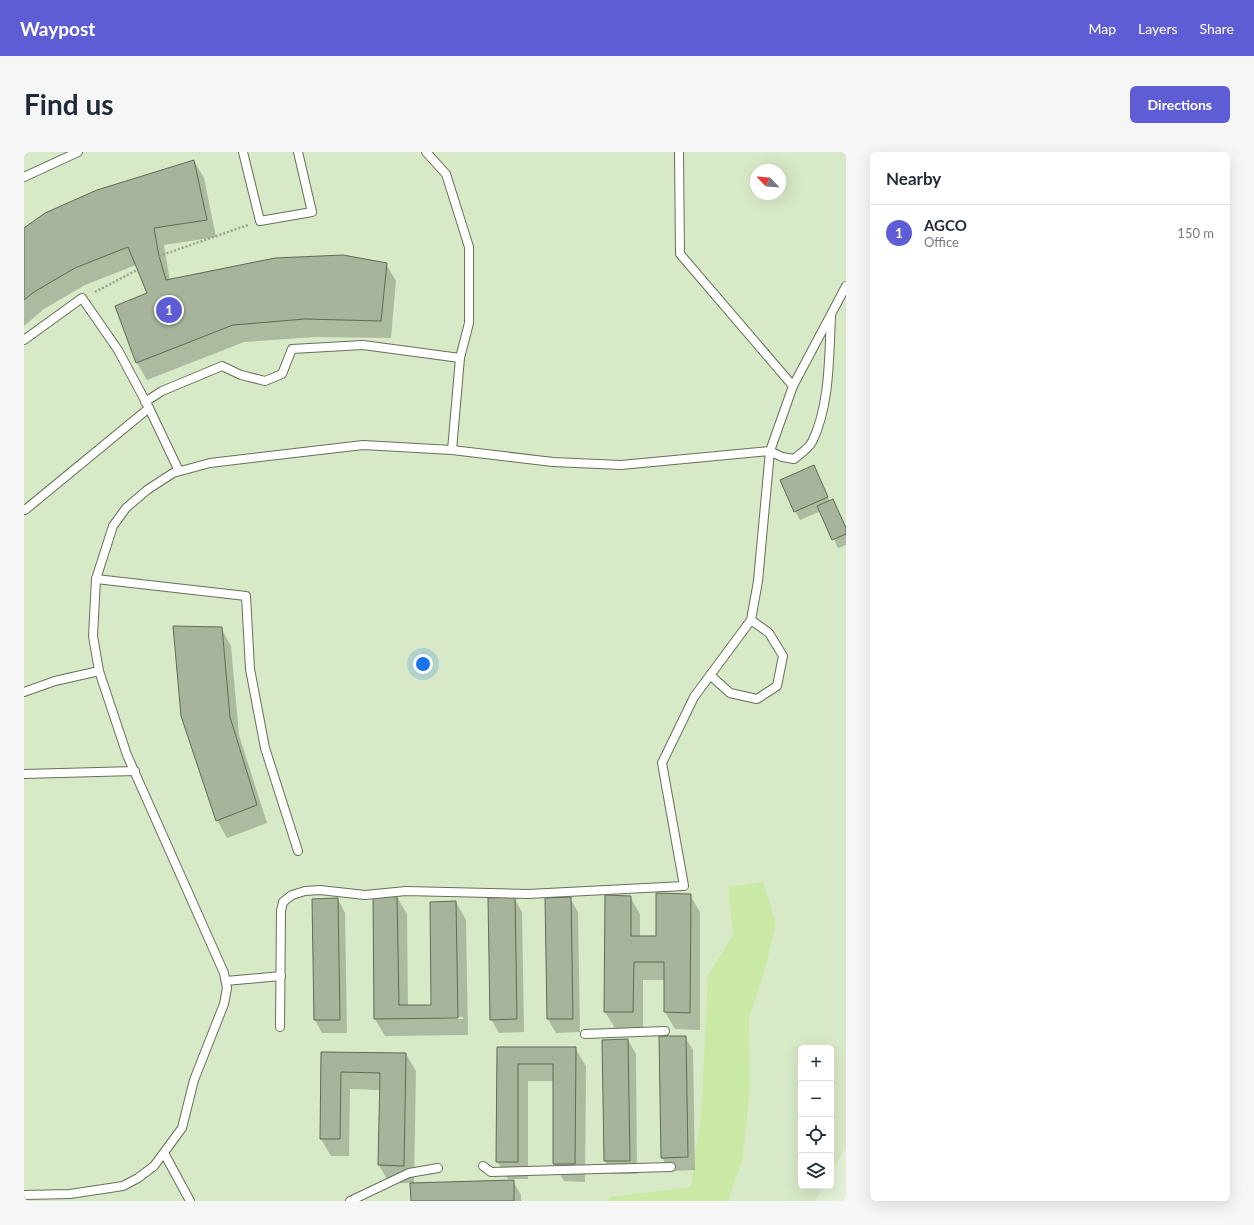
<!DOCTYPE html>
<html lang="en">
<head>
<meta charset="utf-8">
<style>
	:root { --surface:#fff; --page:#f6f6f7; --text:#1f2937; --muted:#747a83; --line:#e0e1e3; --accent:#5e5dd6 }
	body { margin:0; font-family:Lato,sans-serif; background:var(--page); color:var(--text) }
	.controls { position:absolute; right:12px; bottom:12px; display:grid; overflow:hidden; border-radius:6px; box-shadow:0 4px 16px #0002 }
	.controls button { width:36px; height:36px; display:grid; place-items:center; padding:0; border:0; border-bottom:1px solid var(--line); background:var(--surface); color:var(--text); font:20px sans-serif }
	.compass { position:absolute; left:726px; top:12px; width:36px; height:36px; border-radius:50%; background:var(--surface); box-shadow:0 4px 16px #0002; rotate:295deg }
	.you { position:absolute; left:399px; top:512px; width:14px; height:14px; margin:-10px; border:3px solid #fff; border-radius:50%; background:#1a73e8; box-shadow:0 0 0 6px #1a73e833 }
	.badge { display:grid; place-items:center; width:26px; height:26px; border-radius:50%; background:var(--accent); color:#fff; font-size:13px; font-weight:700 }
	.pin { position:absolute; translate:-50% -50%; border:2px solid #fff; box-shadow:0 1px 4px #0006 }
	.list { margin:0; padding:0; list-style:none }
	h2 { display:flex; justify-content:space-between; align-items:center; height:52px; margin:0; padding:0 16px; font-size:17px }
	h2 small { font-size:13px; font-weight:400; color:var(--muted) }
	.list li { display:grid; grid-template-columns:26px 1fr auto; gap:12px; align-items:center; box-sizing:border-box; height:56px; padding:0 16px; border-top:1px solid var(--line) }
	.list b { display:block; font-size:15px; white-space:nowrap }
	.list p { margin:0; font-size:13px; white-space:nowrap; color:var(--muted) }
	.list em { font-size:13px; font-style:normal; color:var(--muted) }
	.icon { flex:none; width:22px; height:22px; fill:none; stroke:currentColor; stroke-width:2; stroke-linecap:round; stroke-linejoin:round }
	.map { position:relative; flex:none; width:822px; height:1049px; overflow:hidden; border-radius:6px }
	header { display:flex; align-items:center; gap:24px; box-sizing:border-box; height:56px; padding:0 20px; background:var(--accent); color:#fff }
	header strong { font-size:19px }
	nav { display:flex; gap:22px; margin-inline-start:auto; font-size:14px }
	.intro { display:flex; align-items:center; justify-content:space-between; box-sizing:border-box; height:96px; padding:0 24px }
	h1 { margin:0; font-size:28px }
	.button { padding:10px 18px; border-radius:6px; background:var(--accent); color:#fff; font-size:14px; font-weight:700 }
	main { display:flex; gap:24px; padding:0 24px }
	aside { flex:1; background:var(--surface); border-radius:6px; box-shadow:0 4px 16px #0002 }
	.map>svg:first-child { display:block }
</style>
</head>
<body>
<header>
<strong>Waypost</strong>
<nav><a>Map</a><a>Layers</a><a>Share</a></nav>
</header>
<div class="intro"><h1>Find us</h1><a class="button">Directions</a></div>
<main>
<div class="map">
<svg width="822" height="1049" viewBox="0 0 822 1049">
	<rect width="100%" height="100%" fill="#e4f1d6"/>
	<path fill="#d8e9c7" fill-rule="evenodd" d="M0 0H822V995L807 1021V896H777V1034H799L791 1049H0ZM732 18H756V42H732Z"/>
	<path fill="#c9e9a5" d="M739 730 752 771 739 825 725 866 726 938 718 1009 704 1049H584L586 1045 667 1035 678 952 684 823 709 783 704 735Z"/>
	<g fill="#0003" fill-rule="evenodd">
		<path d="M170 9 180 26 192 85 140 93 146 129 362 112 372 129 367 186 291 185 220 190 123 228 113 211 93 155 124 142 112 113 61 133 20 157 0 174V77Z"/>
		<path d="M790 314 806 350 809 349 822 375V393L814 396 797 359 776 368 771 359Z"/>
		<path d="M197 476 207 494 215 583 243 671 203 686 193 668Z"/>
		<path d="M666 743 676 760V878L651 877 641 860V828H619V878H592L581 860 582 744 606 745 616 762V785H633Z"/>
		<path d="M373 745 383 762 384 854H408L432 750 442 768 444 883 361 884 351 867ZM417 865H439V867H417Z"/>
		<path d="M490 746 498 760 500 880 475 881 467 867Z"/>
		<path d="M546 746 554 760 556 880 532 881 524 867 522 747Z"/>
		<path d="M314 747 321 761 323 881H298L291 868 289 748Z"/>
		<path d="M661 885 669 898 671 1018 646 1019 638 1006Z"/>
		<path d="M604 888 612 902 613 1022H589L581 1009 579 889Z"/>
		<path d="M474 896H551L562 914 561 1030 540 1029 530 1012V929H504V1027H484L473 1009Z"/>
		<path d="M298 901 382 902 392 919 390 1032 489 1029 497 1043V1049H388L387 1031H365L355 1013 357 938 326 937 325 1004H307L297 987Z"/>
	</g>
	<g fill="#a7b39a" stroke="#5f6b54">
		<path d="M170 8 183 68 130 76 135 104 142 128 251 106 319 103 363 111 357 169 281 167 209 173 112 211 91 154 123 141 104 95 51 116 10 140 0 148V76L21 61 73 38Z"/>
		<path d="M790 313 804 345 770 360 756 328Z"/>
		<path d="M809 347 822 376V382L808 388 793 354Z"/>
		<path d="M149 474 198 475 206 565 233 653 192 669 157 564Z"/>
		<path d="M632 741 667 742 666 861 640 860V810H610L609 860H580L581 743 607 744V784H632Z"/>
		<path d="M349 744H373L375 853H407L406 750 432 749 434 866 350 867Z"/>
		<path d="M491 745 493 867 466 868 464 746Z"/>
		<path d="M547 745 549 867H523L521 746Z"/>
		<path d="M314 746 316 868H290L288 747Z"/>
		<path d="M635 884H662L664 1005 637 1006Z"/>
		<path d="M604 887 606 1009H580L578 888Z"/>
		<path d="M473 895H552L551 1012H529V912H494V1010H472Z"/>
		<path d="M297 900 382 901 380 1014 354 1013 356 921 317 920 316 987H296Z"/>
		<path d="M490 1028V1049H387L386 1031Z"/>
	</g>
	<g fill="none" stroke-linecap="round" stroke-linejoin="round">
		<defs>
			<g id="lane">
				<path d="M219 0 236 69 288 60 274 0"/>
				<path d="M655 0 656 102 769 234"/>
				<path d="M0 25 54 0"/>
				<path d="M0 188 58 146 94 198 125 256 155 319"/>
				<path d="M121 250 138 239 198 214 217 223 241 229 258 222 268 197 339 193 436 206 445 171V95L422 22 402 0"/>
				<path d="M428 298 436 206"/>
				<path d="M0 357 1 358 125 256"/>
				<path d="M72 427 222 444 226 517 241 596 274 699"/>
				<path d="M686 523 706 541 733 547 753 534 759 504 745 481 727 468"/>
				<path d="M0 540 31 529 75 519"/>
				<path d="M0 622 111 619"/>
				<path d="M202 829 257 824"/>
				<path d="M256 875 257 759 259 750 268 743 281 739 296 738 341 743 382 739 504 742 660 734 638 611 670 545 727 468 734 429 746 299 758 305 770 307C776 302 785 296 788 290 806 254 805 204 807 165"/>
				<path d="M561 882 641 879"/>
				<path d="M140 1001 166 1049"/>
				<path d="M459 1014 467 1020 647 1015"/>
				<path d="M0 1043 46 1042 99 1034 114 1026 130 1014 158 976 170 928 200 852 203 836 200 821 103 603 75 519 69 484 72 427 89 374 102 356 123 338 149 321 186 311 339 293 428 298 529 310 597 313 746 299 769 234 822 134"/>
				<path d="M326 1049 385 1021 414 1016"/>
			</g>
		</defs>
		<use href="#lane" stroke="#657159" stroke-width="10"/>
		<g stroke="#99a28e" stroke-width="2.5" stroke-dasharray="2 2" stroke-linecap="butt">
			<path d="M135 104 224 73"/>
			<path d="M71 140 113 118"/>
		</g>
		<use href="#lane" stroke="#fff" stroke-width="8"/>
	</g>
</svg>
<div class="controls">
<button>+</button>
<button>−</button>
<button><svg class="icon" aria-label="locate" viewBox="0 0 24 24"><circle cx="12" cy="12" r="6"/><path d="M12 2v4M12 18v4M2 12h4M18 12h4"/></svg></button>
<button><svg class="icon" aria-label="layers" viewBox="0 0 24 24"><path d="M12 4l9 5-9 5-9-5zM3 14l9 5 9-5"/></svg></button>
</div>
<svg class="compass" viewBox="-18 -18 36 36"><path d="M0-13l5 13h-10z" fill="#e53935"/><path d="M0 13l5-13h-10z" fill="#747a83"/></svg>
<div class="you"></div>
<div class="pin badge" style="left:145px;top:158px">1</div>
</div>
<aside>
<h2>Nearby<small></small></h2>
<ul class="list">
<li><span class="badge">1</span><div><b>AGCO</b><p>Office</p></div><em>150 m</em></li>
</ul>
</aside>
</main>
</body>
</html>
